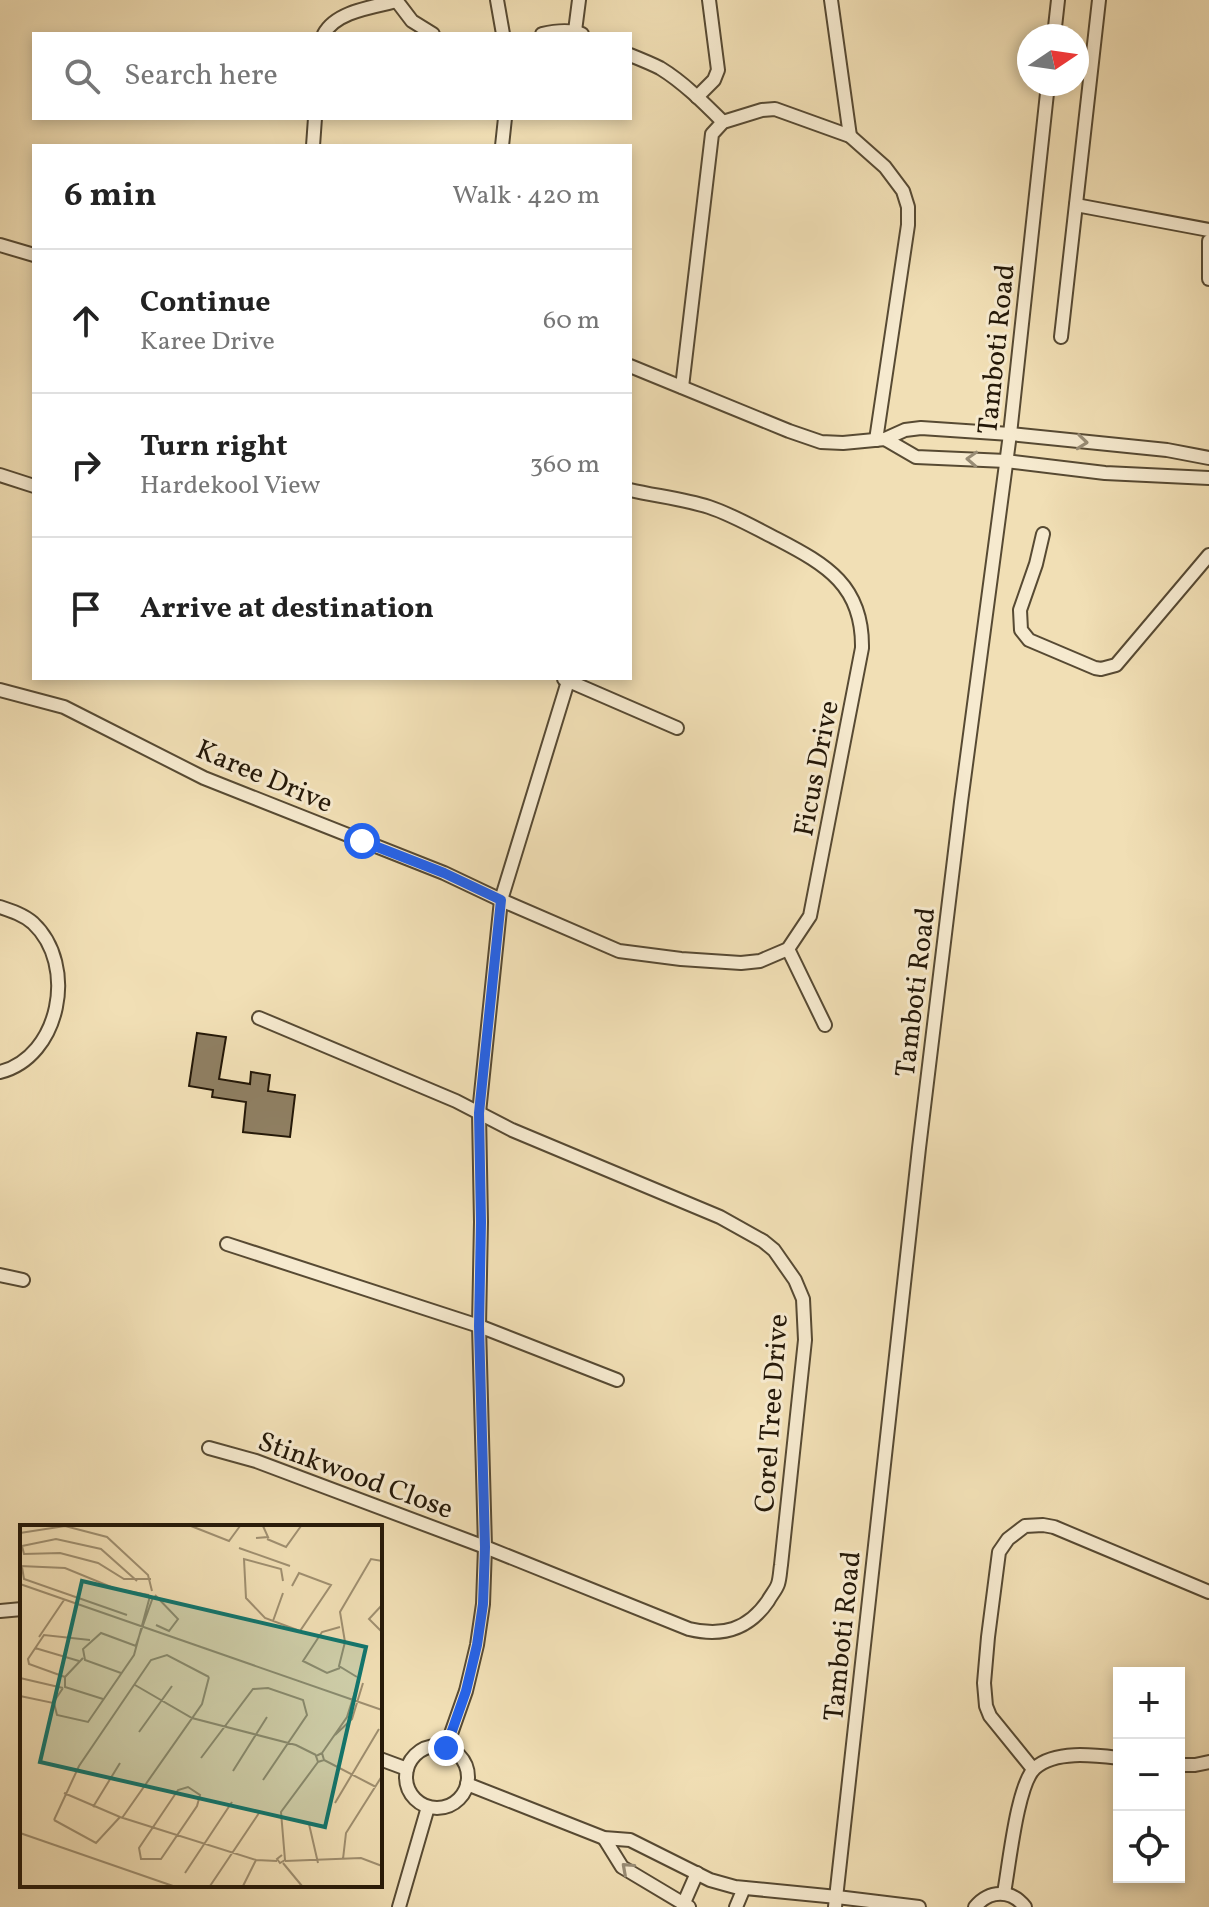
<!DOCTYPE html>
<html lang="en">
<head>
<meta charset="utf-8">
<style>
	:root { --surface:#fff; --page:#f2f2f2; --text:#222; --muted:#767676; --line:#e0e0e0 }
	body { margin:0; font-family:Vollkorn,serif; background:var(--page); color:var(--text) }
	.controls { position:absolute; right:24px; bottom:24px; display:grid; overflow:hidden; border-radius:0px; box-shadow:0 4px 12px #0003 }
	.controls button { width:72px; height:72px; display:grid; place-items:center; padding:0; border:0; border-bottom:2px solid var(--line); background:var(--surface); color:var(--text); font:40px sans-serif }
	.compass { position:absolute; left:1017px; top:24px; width:72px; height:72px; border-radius:50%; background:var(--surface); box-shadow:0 4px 12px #0003; rotate:77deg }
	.stop { position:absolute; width:24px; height:24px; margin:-18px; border:6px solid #2563eb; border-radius:50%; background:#fff }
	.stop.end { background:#2563eb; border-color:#fff; box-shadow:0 2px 8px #0008 }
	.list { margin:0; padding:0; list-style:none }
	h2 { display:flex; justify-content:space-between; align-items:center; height:104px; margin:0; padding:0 32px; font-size:34px }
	h2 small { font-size:26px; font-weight:400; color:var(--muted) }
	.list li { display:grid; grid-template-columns:52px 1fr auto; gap:24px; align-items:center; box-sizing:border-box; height:144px; padding:0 32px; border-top:2px solid var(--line) }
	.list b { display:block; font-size:30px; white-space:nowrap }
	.list p { margin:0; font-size:26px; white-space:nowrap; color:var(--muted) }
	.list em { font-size:26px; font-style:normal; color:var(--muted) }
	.icon { flex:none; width:44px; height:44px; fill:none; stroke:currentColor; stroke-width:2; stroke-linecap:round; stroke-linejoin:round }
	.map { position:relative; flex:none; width:1209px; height:1907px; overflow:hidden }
	.search { position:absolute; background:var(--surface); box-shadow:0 4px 12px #0003; left:32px; top:32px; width:600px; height:88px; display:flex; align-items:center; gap:20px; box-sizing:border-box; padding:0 28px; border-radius:0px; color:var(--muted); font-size:30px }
	.panel { position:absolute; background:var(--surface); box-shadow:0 4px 12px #0003; left:32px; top:144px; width:600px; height:536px; border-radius:0px }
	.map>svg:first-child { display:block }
</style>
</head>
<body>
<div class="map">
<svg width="1209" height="1907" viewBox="0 0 1209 1907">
	<rect width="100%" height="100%" fill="#f1dfb5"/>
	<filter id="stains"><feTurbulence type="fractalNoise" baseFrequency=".0025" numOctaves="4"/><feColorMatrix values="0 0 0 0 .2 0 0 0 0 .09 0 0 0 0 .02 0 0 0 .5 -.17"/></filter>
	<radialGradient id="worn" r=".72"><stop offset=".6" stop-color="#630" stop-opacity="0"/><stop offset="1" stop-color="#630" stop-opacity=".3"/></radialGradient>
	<path fill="#8f7f62" stroke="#241808" stroke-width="2" d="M197 1033 226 1037 219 1079 250 1084 251 1072 270 1075 268 1091 295 1095 290 1137 243 1132 246 1102 212 1097 213 1090 189 1086Z"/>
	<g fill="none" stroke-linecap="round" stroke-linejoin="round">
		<defs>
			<g id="street">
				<path d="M396 0 412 21 433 34"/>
				<path d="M497 0 503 34"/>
				<path d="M831 0 850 136"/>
				<path d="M575 31 579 0"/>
				<path d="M324 34C336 11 374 7 397 1"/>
				<path d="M542 34C555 31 569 29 582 34"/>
				<path d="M1054 36 1058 0"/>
				<path d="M630 55C640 59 650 63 660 68 683 82 704 103 723 122"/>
				<path d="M697 97 714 80 718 70 709 0"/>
				<path d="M313 146 315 118"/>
				<path d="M502 146 505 118"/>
				<path d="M1076 205 1209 230"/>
				<path d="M1209 241V279"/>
				<path d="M0 245 34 255"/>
				<path d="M1061 337 1099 0"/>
				<path d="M630 366 789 431 821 442 843 443 885 439 905 430 921 428 1010 434 1167 450 1209 458"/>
				<path d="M682 387 712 134 723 122 762 110 775 109 850 136 885 167 903 191 908 207V225L876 440"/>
				<path d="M885 439 916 457 1006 461 1105 473 1209 478"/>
				<path d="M0 475 34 486"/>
				<path d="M1043 534 1036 564 1020 610 1021 630 1029 640 1095 668 1101 669 1116 665 1209 555"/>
				<path d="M564 679 677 728"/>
				<path d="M0 690 64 707 204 778 444 873 501 900 619 951 681 959 741 963 760 961 788 949 810 916 862 648C863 586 827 565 777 539 755 528 733 515 709 507 684 499 656 496 630 490"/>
				<path d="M0 907C12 911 24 915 33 923 78 965 60 1057 0 1072"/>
				<path d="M788 949 825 1025"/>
				<path d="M227 1244 479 1326 617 1380"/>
				<path d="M0 1275 23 1280"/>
				<path d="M209 1448 256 1461 485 1547 689 1629C722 1637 748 1630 768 1601 771 1595 776 1590 778 1584 780 1578 780 1571 781 1565L805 1340 803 1299 795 1280 774 1250 763 1241 720 1217 512 1130 456 1101 259 1018"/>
				<path d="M0 1611 22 1609"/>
				<circle cx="437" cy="1777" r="31"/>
				<path d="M446 1748 466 1691 477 1645 483 1604 485 1547 479 1326 481 1222 479 1113 501 900 569 678"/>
				<path d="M380 1759 407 1769"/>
				<path d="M1179 1765H1195L1209 1762"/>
				<path d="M1033 1769 990 1716 986 1706 984 1683 988 1637 999 1552 1008 1539 1025 1526 1043 1525 1054 1527 1209 1592"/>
				<path d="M467 1784 604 1838 630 1840 710 1880 735 1887 837 1897 919 1907"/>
				<path d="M604 1838 622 1867 689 1907"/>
				<path d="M1004 1893C1009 1867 1017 1784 1035 1768 1055 1750 1094 1755 1119 1758"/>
				<path d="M683 1905 697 1873"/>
				<path d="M399 1907 428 1807"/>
				<path d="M736 1907 744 1888"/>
				<path d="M835 1907 919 1148 961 802 1010 434 1048 84"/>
				<path d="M975 1907C989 1890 1011 1889 1025 1907"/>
			</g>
		</defs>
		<use href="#street" stroke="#574a33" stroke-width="16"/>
		<use href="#street" stroke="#f6eacf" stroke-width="12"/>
	</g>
	<defs><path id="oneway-chevron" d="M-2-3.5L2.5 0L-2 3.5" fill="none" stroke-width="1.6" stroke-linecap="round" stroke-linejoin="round" transform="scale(2)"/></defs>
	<g stroke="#988c75">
		<use href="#oneway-chevron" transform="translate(1082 442) rotate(6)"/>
		<use href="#oneway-chevron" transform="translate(972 459) rotate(-177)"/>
		<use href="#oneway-chevron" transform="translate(627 1868) rotate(-138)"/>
	</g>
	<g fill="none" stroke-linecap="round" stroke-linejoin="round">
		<path stroke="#2563eb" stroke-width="10" d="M362 841 444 873 501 900 479 1113 481 1222 479 1326 485 1547 483 1604 477 1645 466 1691 446 1748"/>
	</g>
	<g text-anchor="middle" stroke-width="6" stroke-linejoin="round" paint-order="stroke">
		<g font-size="28" fill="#241808" stroke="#f6eacf">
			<text transform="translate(995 349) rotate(-84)" y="10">Tamboti Road</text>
			<text transform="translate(815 768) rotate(-79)" y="10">Ficus Drive</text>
			<text transform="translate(265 775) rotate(23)" y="10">Karee Drive</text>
			<text transform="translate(914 992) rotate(-83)" y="10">Tamboti Road</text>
			<text transform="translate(770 1413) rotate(-86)" y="10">Corel Tree Drive</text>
			<text transform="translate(356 1474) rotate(20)" y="10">Stinkwood Close</text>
			<text transform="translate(841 1636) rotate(-84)" y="10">Tamboti Road</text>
		</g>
	</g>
	<g transform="translate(20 1525)">
		<rect width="362" height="362" fill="#f1dfb5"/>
		<path fill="none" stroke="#9f8f70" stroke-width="2" d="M171 1 209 16 220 1M0 8 45 1 87 12 128 50 132 66M236 13 248 12 243 1M247 14 266 22 281 1M2 21 4 29 40 28 78 38 104 54H131M2 21 36 14 81 24 117 56M219 23 270 41M0 41 45 43 96 64 129 70M2 42 4 54 107 90M263 56 261 44 224 34 226 73 245 93 280 106 311 60 279 48 272 61M0 59 362 185M135 70 158 94 149 106 136 100M362 80 349 94 362 107M253 96 263 68M19 112 44 75M116 120 133 72M15 123 59 136M63 133 45 152V162L83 174M320 143 307 148 283 136 302 107 320 102M101 148 65 135 63 124 81 108 116 121M45 152 9 139 8 134 24 110 70 115M337 152 319 141 325 117 320 87 351 34 362 36M0 153 43 163M115 160 172 193 276 220 296 230M0 171 33 178 43 163M34 178 37 190 68 197 114 130 130 71M119 207 152 161M315 210 332 194 343 158M302 228 327 192 338 157M181 233 233 164 248 163 283 175 287 190 243 255M304 235 298 237 296 231 302 228 304 235 356 262M213 246 247 192M168 262 180 270 177 281 141 334H121L119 323 158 265ZM44 268 100 292 236 335 257 336M315 278 359 204M73 282 100 238M102 293 182 179 189 152M34 295 59 241 131 135 147 130 189 152M34 295 76 318 100 292M289 299 298 338M0 308 153 361M262 330 257 334 260 338 265 335 261 287 298 237M323 334 326 308 362 251M265 336 341 333 362 341M263 338 282 361M165 348 212 277M190 361 239 288M223 361 236 335"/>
		<path fill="#0f766e" fill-opacity="0.15" stroke="#0f766e" stroke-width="4" d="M62 56 346 122 305 302 20 237Z"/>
		<rect width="362" height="362" fill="none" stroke="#241808" stroke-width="4"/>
	</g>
	<rect width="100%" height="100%" filter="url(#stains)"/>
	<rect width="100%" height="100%" fill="url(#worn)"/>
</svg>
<div class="controls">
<button>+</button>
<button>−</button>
<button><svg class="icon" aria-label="locate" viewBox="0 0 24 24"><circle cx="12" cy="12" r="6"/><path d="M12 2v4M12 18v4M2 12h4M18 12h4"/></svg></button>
</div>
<svg class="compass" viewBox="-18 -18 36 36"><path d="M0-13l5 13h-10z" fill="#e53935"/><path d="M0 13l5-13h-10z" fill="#767676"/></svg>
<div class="stop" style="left:362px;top:841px"></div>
<div class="stop end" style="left:446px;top:1748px"></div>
<div class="search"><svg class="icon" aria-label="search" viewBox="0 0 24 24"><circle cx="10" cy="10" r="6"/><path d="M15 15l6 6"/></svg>Search here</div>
<section class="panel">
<h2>6 min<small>Walk · 420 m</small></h2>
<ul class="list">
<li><svg class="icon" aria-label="ahead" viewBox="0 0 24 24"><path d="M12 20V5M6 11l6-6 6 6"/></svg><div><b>Continue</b><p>Karee Drive</p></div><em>60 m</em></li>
<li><svg class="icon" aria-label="right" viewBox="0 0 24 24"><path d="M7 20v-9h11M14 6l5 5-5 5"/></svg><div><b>Turn right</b><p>Hardekool View</p></div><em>360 m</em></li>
<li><svg class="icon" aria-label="arrive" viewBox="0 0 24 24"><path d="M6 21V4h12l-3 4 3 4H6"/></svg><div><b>Arrive at destination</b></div></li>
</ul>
</section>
</div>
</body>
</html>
